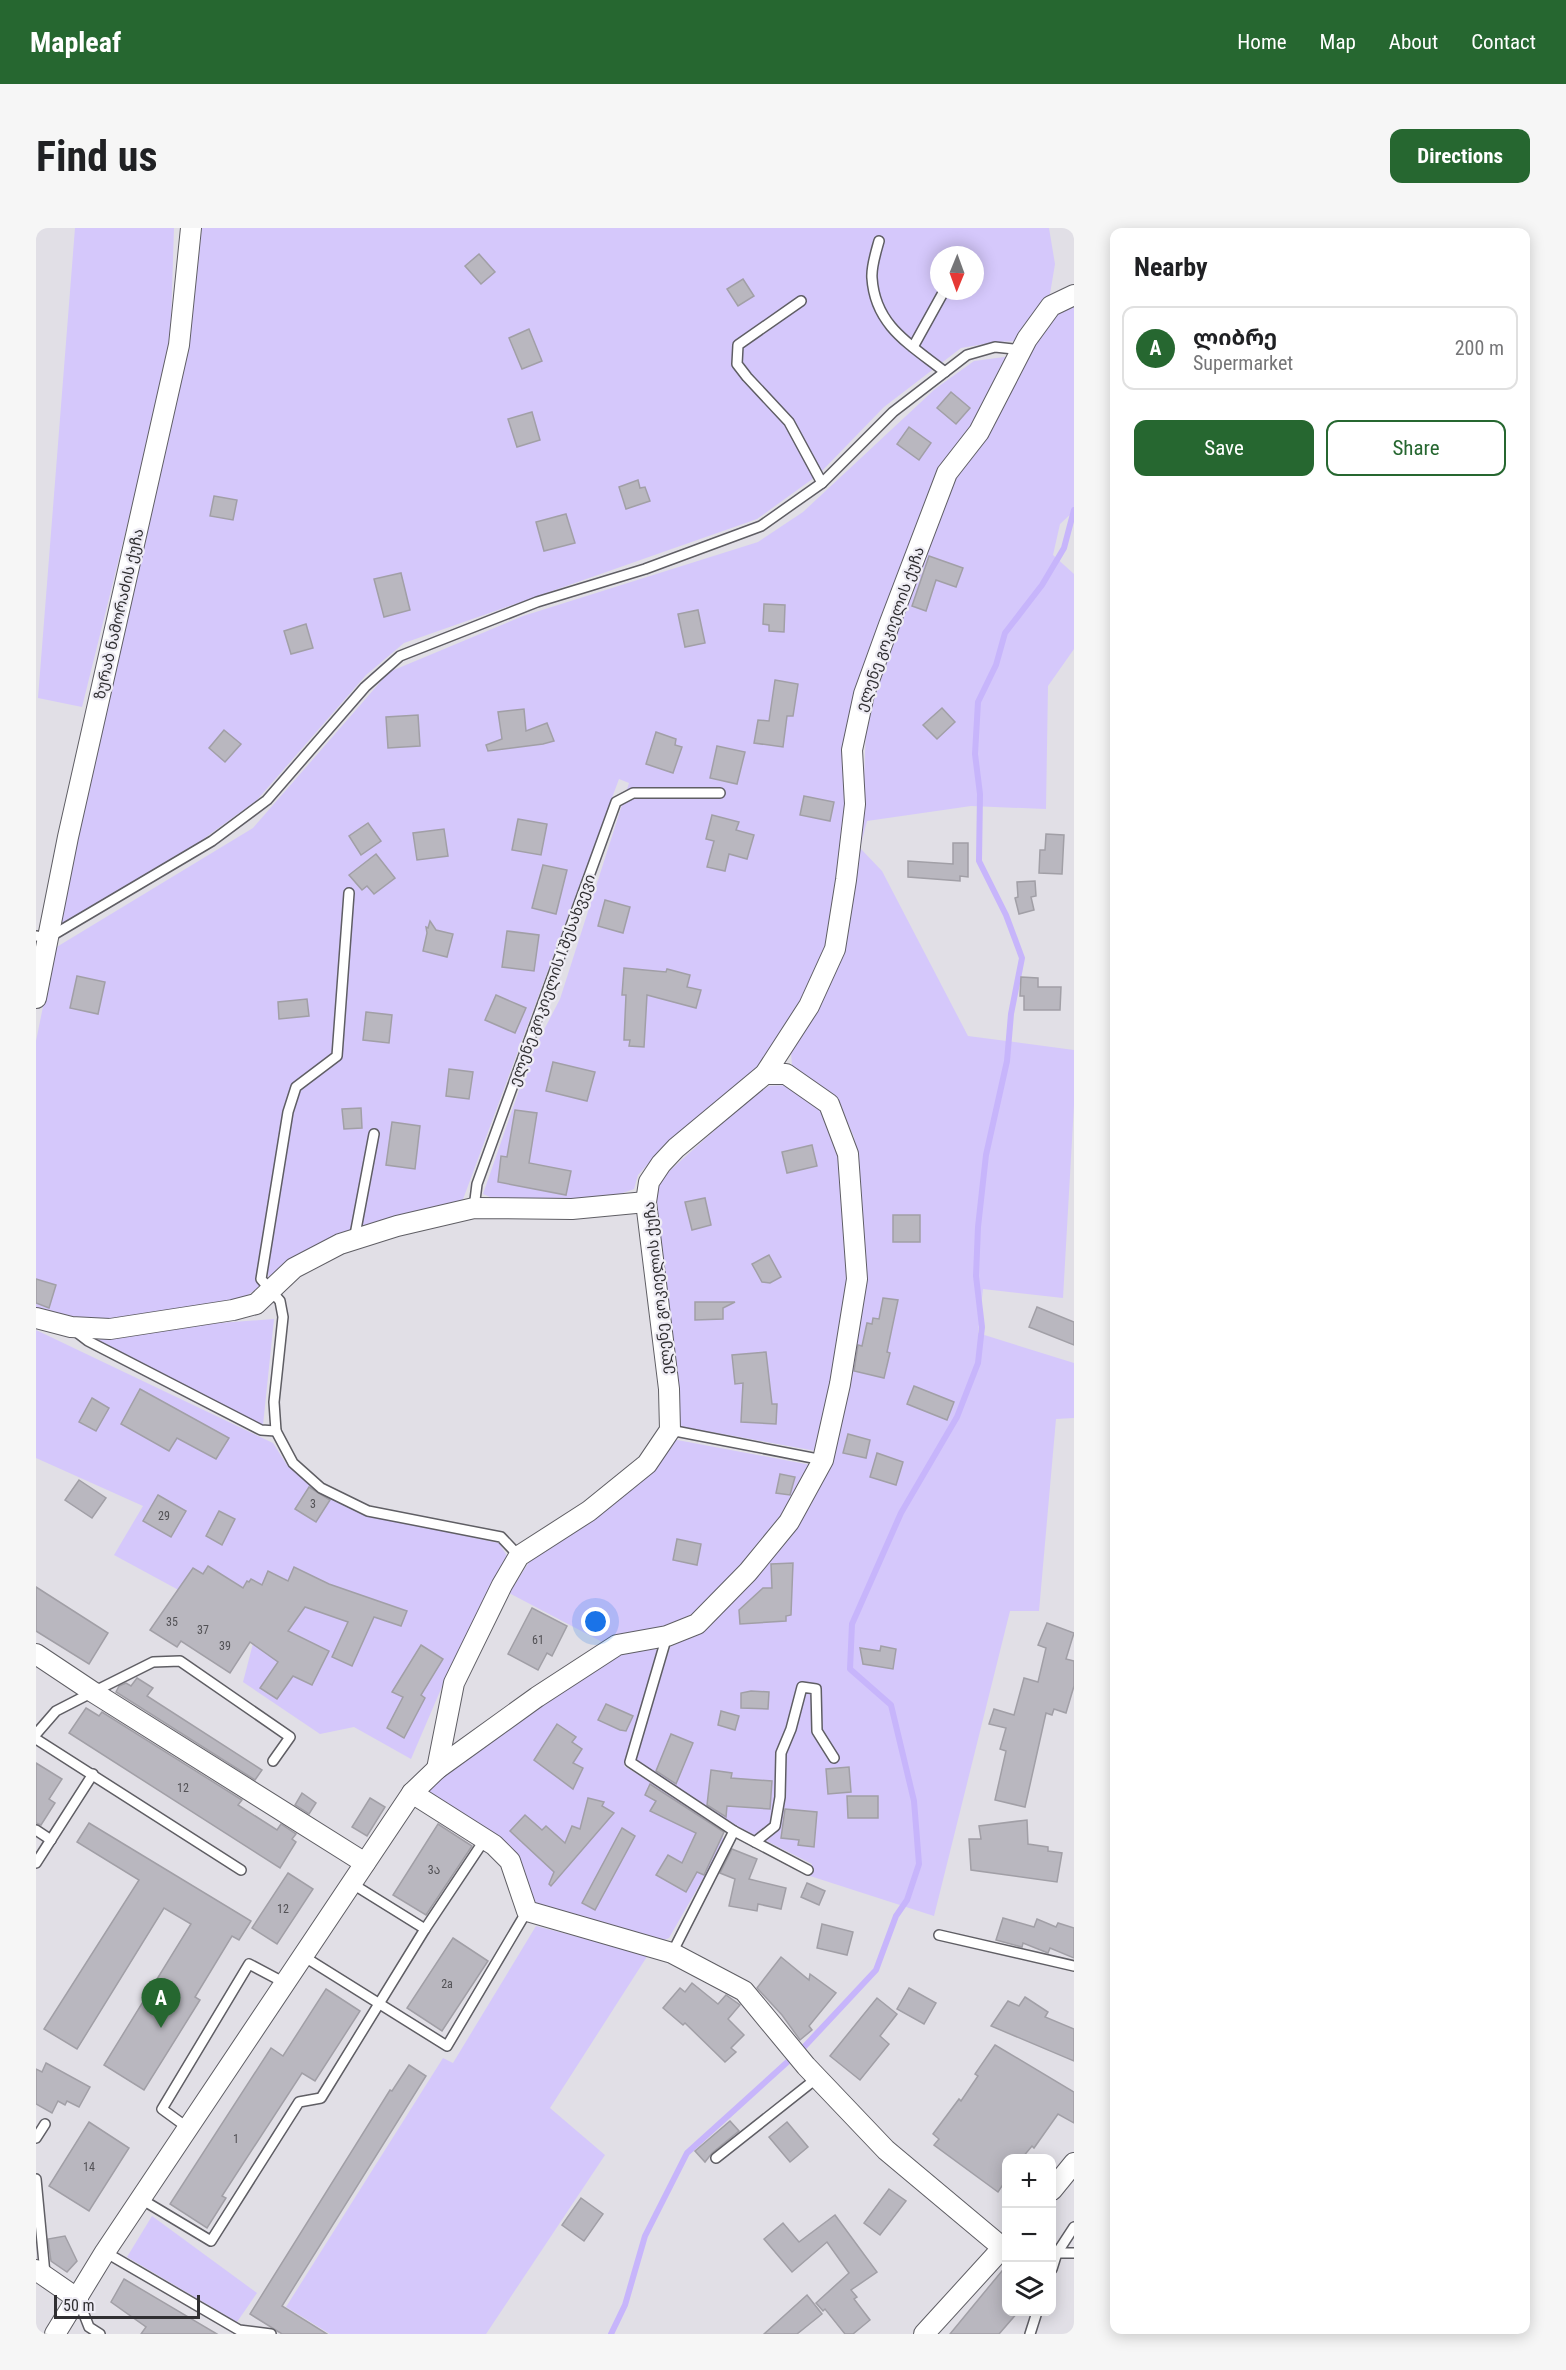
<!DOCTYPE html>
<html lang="en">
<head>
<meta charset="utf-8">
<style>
	:root { --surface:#fff; --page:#f6f6f6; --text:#202124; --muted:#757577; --line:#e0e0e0; --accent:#266730 }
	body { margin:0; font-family:"Roboto Condensed","Noto Sans Georgian",sans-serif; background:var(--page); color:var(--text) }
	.controls { position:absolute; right:18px; bottom:18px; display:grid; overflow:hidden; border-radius:12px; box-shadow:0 3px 15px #0003 }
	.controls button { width:54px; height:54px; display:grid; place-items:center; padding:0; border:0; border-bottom:2px solid var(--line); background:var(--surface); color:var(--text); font:30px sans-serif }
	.compass { position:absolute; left:894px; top:18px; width:54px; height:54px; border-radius:50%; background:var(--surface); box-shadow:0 3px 15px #0003; rotate:181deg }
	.scale { position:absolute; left:18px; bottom:15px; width:146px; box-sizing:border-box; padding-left:6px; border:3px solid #302f32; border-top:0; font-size:16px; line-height:21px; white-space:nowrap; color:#302f32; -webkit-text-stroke:4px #eeecf4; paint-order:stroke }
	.you { position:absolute; left:560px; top:1394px; width:21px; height:21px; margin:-15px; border:4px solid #fff; border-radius:50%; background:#1a73e8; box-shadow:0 0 0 9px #1a73e833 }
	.badge { display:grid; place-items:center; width:39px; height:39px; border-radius:50%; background:var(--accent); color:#fff; font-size:20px; font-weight:700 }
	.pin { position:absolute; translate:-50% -50px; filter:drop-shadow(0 2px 3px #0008) }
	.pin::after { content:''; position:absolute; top:32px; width:21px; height:18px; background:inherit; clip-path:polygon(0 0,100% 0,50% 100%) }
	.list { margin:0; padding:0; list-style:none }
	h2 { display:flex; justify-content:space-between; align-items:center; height:78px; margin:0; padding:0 24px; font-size:26px }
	h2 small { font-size:20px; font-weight:400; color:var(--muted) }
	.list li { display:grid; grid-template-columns:39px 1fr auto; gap:18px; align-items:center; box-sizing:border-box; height:84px; margin:0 12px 12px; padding:0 12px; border:2px solid var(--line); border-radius:12px }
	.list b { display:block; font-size:22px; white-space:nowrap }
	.list p { margin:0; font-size:20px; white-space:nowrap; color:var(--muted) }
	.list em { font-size:20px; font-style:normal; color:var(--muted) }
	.actions { display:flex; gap:12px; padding:18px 24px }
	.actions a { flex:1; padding:14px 0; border:2px solid var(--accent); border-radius:12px; text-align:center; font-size:21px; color:var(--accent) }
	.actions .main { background:var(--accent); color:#fff }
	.icon { flex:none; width:33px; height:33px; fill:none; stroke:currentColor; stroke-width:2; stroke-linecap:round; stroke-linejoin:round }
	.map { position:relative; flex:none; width:1038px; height:2106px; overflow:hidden; border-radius:12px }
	header { display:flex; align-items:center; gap:36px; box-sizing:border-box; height:84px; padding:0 30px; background:var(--accent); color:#fff }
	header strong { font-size:28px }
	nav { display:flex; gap:33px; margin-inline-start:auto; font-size:21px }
	.intro { display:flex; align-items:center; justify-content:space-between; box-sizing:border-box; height:144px; padding:0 36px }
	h1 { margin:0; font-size:42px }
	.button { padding:15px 27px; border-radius:12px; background:var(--accent); color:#fff; font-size:21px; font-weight:700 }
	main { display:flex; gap:36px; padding:0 36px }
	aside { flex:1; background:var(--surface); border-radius:12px; box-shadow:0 3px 15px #0003 }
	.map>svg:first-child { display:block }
</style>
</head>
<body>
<header>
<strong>Mapleaf</strong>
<nav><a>Home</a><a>Map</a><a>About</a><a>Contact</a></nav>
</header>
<div class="intro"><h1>Find us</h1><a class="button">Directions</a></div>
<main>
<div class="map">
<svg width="1038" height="2106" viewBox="0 0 1038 2106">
	<rect width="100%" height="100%" fill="#e1dfe6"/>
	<g fill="#d5c8fb" fill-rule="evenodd">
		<path d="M39 0H138L134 125 46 479 2 470Z"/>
		<path d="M166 0H1013L1019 36 1014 66 983 113 960 114 925 120 848 179 782 247 721 291 368 415 330 447 221 572 166 612 21 698 152 116ZM903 27H939V63H903Z"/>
		<path d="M1038 74V283L1024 296 1017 327 1038 346V421L1012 458 1010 581 935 578 831 593 824 620 846 643 932 808 1038 822V877L1027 1070 947 1061 942 1105 1038 1135V1190L1020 1191 1003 1383H974L898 1688 771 1647 776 1636 691 1593 599 1531 634 1419 673 1398 710 1358 793 1239 829 1053 825 958 818 909 800 869 756 838 755 824 806 722 827 579 831 474 917 247 987 138 1018 84Z"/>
		<path d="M976 128 846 394 817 466 808 527 812 585 792 723 767 775 734 826 690 868 633 913 602 947 598 961 570 971 461 972 447 966 496 825 524 771 593 555 583 551 426 974 233 1052 231 1038 246 898 221 1041 223 1059 209 1069 118 1085 58 1092 0 1082V813L19 720 217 600 353 444 487 388 722 314 767 284 899 161 938 133Z"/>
		<path d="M753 857 790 881 808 927 812 1059 797 1158 780 1223 642 1198 643 1180 619 956 710 874 733 858Z"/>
		<path d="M238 1091 227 1197 61 1112 116 1100Z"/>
		<path d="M0 1102 237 1215 251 1237 285 1265 325 1286 463 1315 473 1331 411 1447 375 1531 318 1499 284 1506 207 1454 220 1404 78 1327 107 1278 0 1230Z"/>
		<path d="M636 1211 775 1237 721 1330 659 1384 620 1405 572 1417 473 1365 495 1331Z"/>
		<path d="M615 1414 622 1424 588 1538 684 1596 688 1614 633 1710 620 1715 496 1678 476 1627 386 1564 576 1424Z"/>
		<path d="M500 1698 612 1727 514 1880 569 1927 450 2106H294L250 2079 407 1830 417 1835Z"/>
		<path d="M116 1988 221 2065 201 2094 91 2029Z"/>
	</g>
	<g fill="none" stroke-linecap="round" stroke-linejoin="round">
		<path stroke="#c7b5fb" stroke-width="6" d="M575 2106 589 2077 609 2008 651 1925 769 1818 840 1742 860 1688 871 1672 883 1636 878 1573 855 1477 814 1441 816 1396 865 1285 921 1189 942 1135 946 1099 940 1048 942 999 950 927 971 833 975 786 986 730 970 687 943 633 944 566 939 526 942 474 960 437 969 405 1006 357 1028 320 1038 282"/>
	</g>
	<g fill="#b9b7bf" stroke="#a19fa6" stroke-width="1.5">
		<path d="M443 26 459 44 445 56 429 38Z"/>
		<path d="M707 51 718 68 702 78 691 61Z"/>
		<path d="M493 101 506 133 486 141 473 110Z"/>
		<path d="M915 164 934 180 920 196 901 180Z"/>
		<path d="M496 184 504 212 481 219 472 191Z"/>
		<path d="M873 199 895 215 883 232 861 216Z"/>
		<path d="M602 252 604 260 609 259 614 273 590 281 583 259Z"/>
		<path d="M178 268 201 272 197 292 174 288Z"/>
		<path d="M530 286 539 315 508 323 500 294Z"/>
		<path d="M893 328 927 340 920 359 900 352 890 383 876 378Z"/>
		<path d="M365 345 374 382 348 389 338 351Z"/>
		<path d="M728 376 749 377 748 404 733 403V397L727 396Z"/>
		<path d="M662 382 669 415 649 419 642 386Z"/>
		<path d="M270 396 277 420 255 426 248 403Z"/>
		<path d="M739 452 762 456 757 488H751L747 519 718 515 722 492 733 493Z"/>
		<path d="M906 480 919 494 901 511 887 497Z"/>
		<path d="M488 481 490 503 511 495 518 513 507 516 452 523 450 517 466 511 462 484Z"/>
		<path d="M382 487 384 518 352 520 350 489Z"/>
		<path d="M188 502 205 516 189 534 173 520Z"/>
		<path d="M620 504 640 511 639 517 646 519 637 545 610 536Z"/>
		<path d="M681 518 709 524 701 556 674 550Z"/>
		<path d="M768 568 798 574 794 593 764 587Z"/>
		<path d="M676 587 703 594 700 602 718 607 711 631 693 626 689 643 671 639 678 613 670 611Z"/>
		<path d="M482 591 511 596 505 627 476 622Z"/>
		<path d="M332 595 345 613 325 627 313 608Z"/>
		<path d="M408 601 412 628 381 632 377 605Z"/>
		<path d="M1010 606 1028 607 1026 646 1003 645 1004 622H1009Z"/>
		<path d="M917 615H932V649L924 648V653L872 649V633L917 636Z"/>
		<path d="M340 626 359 650 338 666 331 658 326 662 313 647Z"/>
		<path d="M507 637 531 642 520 686 496 680Z"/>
		<path d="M999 653 1000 668 995 669 998 682 983 686 979 670 982 669 981 654Z"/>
		<path d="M569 672 594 679 587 705 562 698Z"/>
		<path d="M394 693 400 702 417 706 411 729 387 723 391 705 390 699 392 700Z"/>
		<path d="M471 703 503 707 498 743 466 739Z"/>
		<path d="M588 740 630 744 631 741 654 747 651 759 665 762 660 780 611 767 608 819 593 818 594 812H588L590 767H586Z"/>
		<path d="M41 748 69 754 62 786 34 780Z"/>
		<path d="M985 749 1002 750V759H1025L1024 782H988V768H984Z"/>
		<path d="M460 767 490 780 479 805 449 792Z"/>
		<path d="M271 771 273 788 243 791 242 774Z"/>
		<path d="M330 784 356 787 353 815 327 812Z"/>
		<path d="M517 834 559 844 551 873 510 863Z"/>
		<path d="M413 841 437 844 433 871 410 868Z"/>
		<path d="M325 880 326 900 308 901 306 881Z"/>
		<path d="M479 882 501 885 493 935 535 943 530 967 462 954 465 928 471 929Z"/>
		<path d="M356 894 384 898 379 941 350 937Z"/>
		<path d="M776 917 781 938 751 945 746 924Z"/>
		<path d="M669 970 675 997 656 1002 649 974Z"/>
		<rect x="857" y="987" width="27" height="27"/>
		<path d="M733 1027 745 1049 734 1055 726 1054 716 1036Z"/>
		<path d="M0 1051 20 1057 13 1080 0 1075Z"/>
		<path d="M847 1070 862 1072 851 1124 854 1125 848 1150 818 1143 822 1117 826 1118 831 1095 836 1096 837 1090 843 1091Z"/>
		<path d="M659 1074H699L687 1080V1091L659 1092Z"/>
		<path d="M1001 1079 1038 1094V1117L993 1099Z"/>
		<path d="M730 1124 736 1176H741L740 1196 705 1194 707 1155 699 1156 696 1127Z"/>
		<path d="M878 1158 918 1174 911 1192 871 1176Z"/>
		<path d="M104 1161 193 1210 180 1231 141 1210 133 1223 85 1196Z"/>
		<path d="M56 1170 73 1180 60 1203 43 1194Z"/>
		<path d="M812 1206 834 1212 830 1230 807 1225Z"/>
		<path d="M841 1225 867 1234 860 1257 834 1249Z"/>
		<path d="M744 1246 759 1249 754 1267 740 1265Z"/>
		<path d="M43 1252 70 1270 56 1290 29 1272Z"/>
		<path d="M273 1259 294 1272 280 1294 259 1281Z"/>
		<path d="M122 1267 150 1283 135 1309 107 1293Z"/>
		<path d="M183 1283 199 1291 186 1317 170 1308Z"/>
		<path d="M641 1311 665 1316 661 1337 637 1332Z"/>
		<path d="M757 1335 755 1387 750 1388V1393L704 1396 703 1382 727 1360H736L735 1336Z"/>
		<path d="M172 1338 207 1360 211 1353 213 1354 215 1351 226 1357 232 1343 252 1353 258 1339 293 1356 371 1383 365 1398 338 1389 316 1438 296 1429 312 1394 269 1379 252 1403 293 1423 276 1457 257 1448 241 1471 224 1460 242 1434 214 1414 194 1445 145 1413 141 1419 114 1402 157 1340 167 1346Z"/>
		<path d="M0 1359 72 1405 53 1436 0 1403Z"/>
		<path d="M496 1380 531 1398 516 1428 511 1425 502 1442 472 1426Z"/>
		<path d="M1011 1395 1038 1405 1030 1431 1038 1433V1458L1030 1485 1018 1481 1016 1487 1010 1485 989 1579 959 1572 970 1523 964 1521 970 1500 953 1496 958 1481 978 1487 988 1450 1002 1454 1010 1420 1002 1417Z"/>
		<path d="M385 1417 407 1431 385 1467 389 1470 368 1510 351 1500 367 1469 356 1464Z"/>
		<path d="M845 1418 860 1421 857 1441 827 1436 824 1420 844 1423Z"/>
		<path d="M101 1450 117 1460 111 1468 226 1542 219 1552 80 1464 83 1458 90 1455 95 1458Z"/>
		<path d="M715 1463 733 1464 732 1481 705 1480V1465Z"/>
		<path d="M570 1476 597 1488 590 1503 584 1502 562 1492Z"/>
		<path d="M50 1480 63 1488 66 1484 206 1572 202 1577 241 1602 245 1596 260 1606 256 1611 260 1614 244 1640 33 1505Z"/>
		<path d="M685 1483 703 1488 699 1502 682 1497Z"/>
		<path d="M521 1496 540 1509 536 1514 546 1521 537 1535 547 1540 537 1561 498 1532Z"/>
		<path d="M635 1506 657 1515 640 1556 620 1543Z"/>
		<path d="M0 1535 26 1551 13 1571 19 1575 5 1597 0 1595Z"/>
		<path d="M813 1539 815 1564 792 1566 790 1541Z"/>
		<path d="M675 1542 696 1545 695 1550 736 1553 734 1581 691 1578 690 1589 671 1577Z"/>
		<path d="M614 1556 688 1604 668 1647 661 1644 650 1664 620 1647 632 1627 646 1635 660 1605 614 1583 620 1573 609 1567Z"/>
		<path d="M266 1565 280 1575 273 1586 259 1577Z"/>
		<path d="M811 1568H842V1590H812Z"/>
		<path d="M334 1570 349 1579 331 1608 316 1599Z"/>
		<path d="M552 1570 568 1574 566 1578 578 1585 515 1658 513 1656 518 1644 474 1603 489 1587 506 1602 510 1598 529 1615 536 1598 544 1601Z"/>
		<path d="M749 1581 781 1584 778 1619 762 1617 763 1612 745 1610Z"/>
		<path d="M991 1592 992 1616 1012 1619V1623L1026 1625 1021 1654 935 1642 933 1611H945L943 1598Z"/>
		<path d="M53 1595 215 1693 203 1712 196 1708 159 1769 164 1772 108 1862 68 1837 155 1696 128 1680 41 1821 8 1801 103 1652 41 1614Z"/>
		<path d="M402 1596 436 1618 390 1687 357 1667Z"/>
		<path d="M586 1600 599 1608 559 1682 546 1675Z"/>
		<path d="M696 1621 721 1631 713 1651 750 1660 745 1681 722 1676 721 1683 693 1678 699 1651 684 1645Z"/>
		<path d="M252 1645 277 1661 241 1716 216 1700Z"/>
		<path d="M771 1655 789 1663 783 1677 765 1669Z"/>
		<path d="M967 1690 998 1699 1001 1691 1020 1699 1022 1695 1038 1700V1730L1014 1720 1012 1725 987 1715 986 1719 960 1712Z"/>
		<path d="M786 1696 817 1704 811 1727 781 1720Z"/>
		<path d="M417 1710 452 1733 406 1803 371 1780Z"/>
		<path d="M745 1729 773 1752 774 1746 800 1765 773 1798 776 1802 764 1812 746 1787 721 1760Z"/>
		<path d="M656 1755 682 1776 690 1767 704 1777 692 1791 708 1807 695 1820 700 1824 689 1834 649 1795 647 1797 627 1780 644 1760 649 1764Z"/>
		<path d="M873 1760 900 1775 888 1796 861 1781Z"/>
		<path d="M290 1761 324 1783 279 1853 266 1845 186 1968 190 1970 171 2000 134 1976 235 1820 247 1828Z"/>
		<path d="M989 1769 1012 1784 1009 1789 1038 1801V1833L955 1798 972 1773 983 1778Z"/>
		<path d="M841 1770 861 1786 844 1808 853 1816 824 1852 794 1828Z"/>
		<path d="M959 1817 1038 1864V1895L1022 1886 998 1920 996 1918 986 1930H970V1952L962 1964 898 1917 903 1911 897 1906 923 1871 925 1873 942 1848 939 1846Z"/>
		<path d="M10 1835 54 1859 43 1879 31 1873 29 1877 22 1873 16 1885 0 1876V1841L6 1844Z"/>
		<path d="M373 1837 390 1848 246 2078 291 2106H246L214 2086 354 1862 356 1863Z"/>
		<path d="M694 1893 703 1903 676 1925 669 1934 659 1923Z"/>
		<path d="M53 1894 93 1920 53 1983 13 1958Z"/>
		<path d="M751 1894 772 1919 754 1934 733 1909Z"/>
		<path d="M853 1961 870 1973 844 2007 828 1995Z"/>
		<path d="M545 1970 567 1986 548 2013 526 1997Z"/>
		<path d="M799 1987 841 2044 815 2062 821 2069 818 2071 834 2092 817 2106H809L789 2081 787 2083 780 2075 813 2045 791 2014 756 2044 728 2011 747 1995 763 2014Z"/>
		<path d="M29 2008 41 2033 31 2044 15 2033 12 2011Z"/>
		<path d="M970 2038V2084H982L963 2106H914Z"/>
		<path d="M88 2051 181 2106H105L110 2099 75 2074Z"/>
		<path d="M771 2067 786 2086 761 2106H728Z"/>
	</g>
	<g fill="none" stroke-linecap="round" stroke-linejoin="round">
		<defs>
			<g id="lane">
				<path d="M843 13C840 24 835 39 836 50 839 98 875 117 909 144"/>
				<path d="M765 73 702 117 701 136 711 149 753 194 786 255"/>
				<path d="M877 119 908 63"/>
				<path d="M313 665 301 828 260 859 252 884 225 1051 244 1073 247 1089 238 1174 240 1203 257 1235 285 1260 332 1283 465 1309 483 1328"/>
				<path d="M0 708 12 710 176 613 231 572 329 459 364 428 501 374 609 341 725 298 786 255 857 184 931 127 959 119 986 122"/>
				<path d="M438 980 441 956 580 574 597 565H684"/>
				<path d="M318 1012 338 906"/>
				<path d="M39 1103 52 1113 225 1202 240 1203"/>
				<path d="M634 1202 787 1232"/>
				<path d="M631 1408 594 1534 698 1603 772 1642"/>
				<path d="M0 1506 20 1483 57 1464 117 1434 144 1433 254 1509 237 1533"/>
				<path d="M0 1511 205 1642"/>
				<path d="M0 1602 15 1612"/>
				<path d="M719 1614 739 1598 744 1569 745 1525 755 1501 766 1459 780 1461 781 1503 798 1530"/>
				<path d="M0 1635 57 1546"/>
				<path d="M315 1655 389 1701"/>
				<path d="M903 1707 1038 1738"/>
				<path d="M636 1725 698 1603"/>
				<path d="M267 1728 411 1818 491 1683"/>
				<path d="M152 1900 126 1881 213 1736 249 1755"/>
				<path d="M0 1910 9 1896"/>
				<path d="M680 1930 781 1850"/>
				<path d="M0 1951 9 2046"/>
				<path d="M105 1971 175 2013 263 1874 285 1870 389 1701 449 1611"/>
				<path d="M69 2024 203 2102 235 2106"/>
				<path d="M1021 2025H1038"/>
				<path d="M1016 2041 1021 2025 1038 1999"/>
				<path d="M42 2071 53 2099 64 2106"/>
				<path d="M994 2106 1001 2084"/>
			</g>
			<g id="street">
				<path d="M0 770 32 609 143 117 155 0"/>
				<path d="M0 1090 35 1099 74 1101 197 1082 220 1076 258 1040 304 1016 361 998 438 980 536 981 610 974"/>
				<path d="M0 1426 57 1464 329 1635"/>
				<path d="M401 1541 418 1455 466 1357 483 1328 553 1283 611 1236 634 1202 633 1161 610 974 613 954 625 936 640 920 729 846 773 778 799 721 810 652 819 576 816 522 828 466 853 397 911 245 943 204 991 111 1015 78 1038 67"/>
				<path d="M376 1565 458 1617 474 1633 491 1683 636 1725 708 1763 770 1838 850 1922 967 2020"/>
				<path d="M1016 1962 1038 1935"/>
				<path d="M0 2042 42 2071"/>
				<path d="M19 2106 69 2024 376 1565 401 1541 501 1469 581 1417 631 1408 661 1396 712 1344 753 1294 787 1232 804 1156 821 1051 812 926 793 876 750 846H729"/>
				<path d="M888 2106 970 2016"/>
			</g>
		</defs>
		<use href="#lane" stroke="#5f5e64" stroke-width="12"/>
		<use href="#street" stroke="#5f5e64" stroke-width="22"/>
		<use href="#lane" stroke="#fff" stroke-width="9"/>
		<use href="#street" stroke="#fff" stroke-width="20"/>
	</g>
	<g text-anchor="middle" stroke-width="4.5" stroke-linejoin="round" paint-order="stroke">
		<g font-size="12" fill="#525155">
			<text x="277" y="1280">3</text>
			<text x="128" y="1292">29</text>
			<text x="136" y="1398">35</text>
			<text x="167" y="1406">37</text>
			<text x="502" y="1416">61</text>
			<text x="189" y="1422">39</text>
			<text x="147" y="1564">12</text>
			<text x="398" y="1646">3ა</text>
			<text x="247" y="1685">12</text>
			<text x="411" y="1760">2a</text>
			<text x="200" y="1915">1</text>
			<text x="53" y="1943">14</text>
		</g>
		<g font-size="15" fill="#302f32" stroke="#eeecf4">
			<text transform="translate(83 386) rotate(-77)" y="5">ზურაბ ნამორაძის ქუჩა</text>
			<text transform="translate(854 401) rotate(-70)" y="5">ელენე გოკიელის ქუჩა</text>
			<text transform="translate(516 752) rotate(-70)" y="5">ელენე გოკიელის I შესახვევი</text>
			<text transform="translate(622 1060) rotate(-96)" y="5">ელენე გოკიელის ქუჩა</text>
		</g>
	</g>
</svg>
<div class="controls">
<button>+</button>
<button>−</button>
<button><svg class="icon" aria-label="layers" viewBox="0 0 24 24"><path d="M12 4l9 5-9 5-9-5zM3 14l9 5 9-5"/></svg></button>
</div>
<svg class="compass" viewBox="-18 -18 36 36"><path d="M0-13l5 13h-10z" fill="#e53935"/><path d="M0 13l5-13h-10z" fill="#757577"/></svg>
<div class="scale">50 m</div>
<div class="you"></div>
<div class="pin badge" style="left:125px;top:1800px">A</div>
</div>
<aside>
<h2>Nearby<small></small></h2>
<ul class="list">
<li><span class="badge">A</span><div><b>ლიბრე</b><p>Supermarket</p></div><em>200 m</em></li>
</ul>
<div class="actions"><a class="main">Save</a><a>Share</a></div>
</aside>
</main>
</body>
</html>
